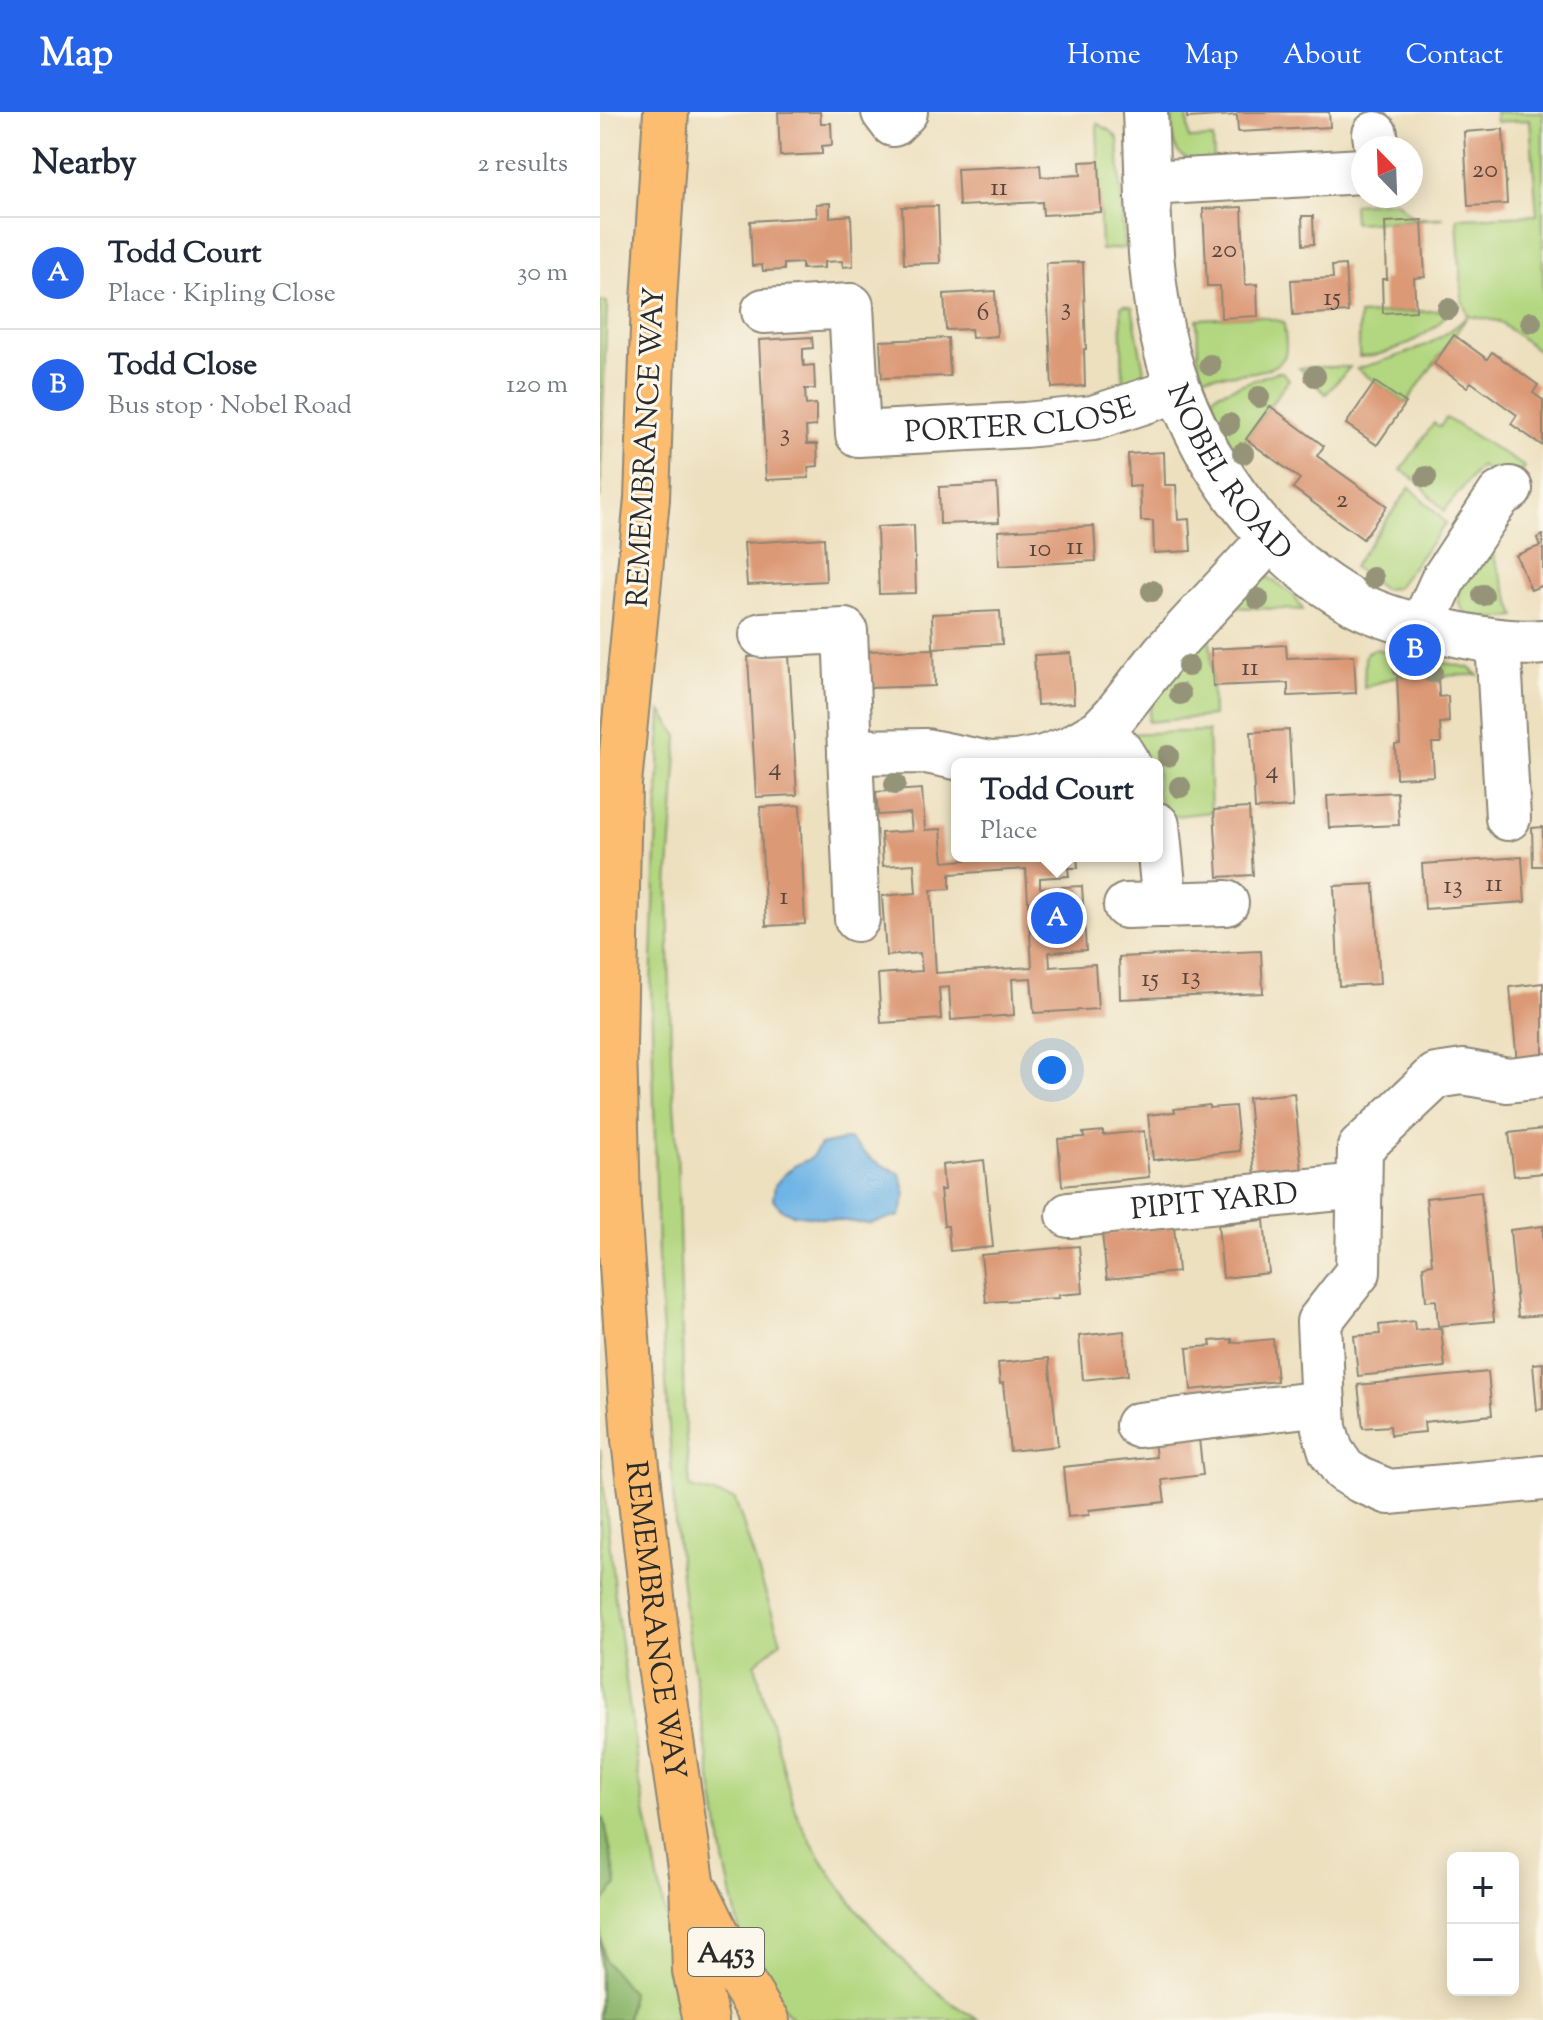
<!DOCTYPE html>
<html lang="en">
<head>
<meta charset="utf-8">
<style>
	:root { --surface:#fff; --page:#f2f2f3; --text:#1f2937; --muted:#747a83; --line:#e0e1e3; --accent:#2563eb }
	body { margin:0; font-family:"Sorts Mill Goudy",serif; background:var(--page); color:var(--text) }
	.controls { position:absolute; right:24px; bottom:24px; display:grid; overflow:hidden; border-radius:12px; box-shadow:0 4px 20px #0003 }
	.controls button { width:72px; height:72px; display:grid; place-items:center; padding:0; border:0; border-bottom:2px solid var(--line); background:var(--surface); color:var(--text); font:40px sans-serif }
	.compass { position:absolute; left:751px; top:24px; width:72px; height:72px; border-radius:50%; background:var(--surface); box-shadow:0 4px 20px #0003; rotate:337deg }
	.you { position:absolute; left:452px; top:958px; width:28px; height:28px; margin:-20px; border:6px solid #fff; border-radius:50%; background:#1a73e8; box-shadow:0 0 0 12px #1a73e833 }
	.badge { display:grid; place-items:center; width:52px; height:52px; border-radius:50%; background:var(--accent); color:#fff; font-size:26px; font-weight:700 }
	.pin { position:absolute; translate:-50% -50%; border:4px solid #fff; box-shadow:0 2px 8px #0006 }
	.popup { position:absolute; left:351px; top:646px; width:212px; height:104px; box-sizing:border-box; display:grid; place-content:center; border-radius:12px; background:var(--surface); filter:drop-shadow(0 2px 6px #0005); font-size:26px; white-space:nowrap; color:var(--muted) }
	.popup b { font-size:30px; color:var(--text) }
	.popup::after { content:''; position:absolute; left:50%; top:100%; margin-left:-16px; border:16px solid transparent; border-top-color:var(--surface) }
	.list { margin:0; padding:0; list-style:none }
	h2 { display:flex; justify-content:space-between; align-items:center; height:104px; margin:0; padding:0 32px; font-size:34px }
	h2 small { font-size:26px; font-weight:400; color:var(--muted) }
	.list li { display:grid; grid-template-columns:52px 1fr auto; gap:24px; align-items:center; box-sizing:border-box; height:112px; padding:0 32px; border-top:2px solid var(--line) }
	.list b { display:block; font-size:30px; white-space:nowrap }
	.list p { margin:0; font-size:26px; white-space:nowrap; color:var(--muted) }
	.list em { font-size:26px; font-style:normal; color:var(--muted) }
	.map { position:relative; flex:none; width:943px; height:1908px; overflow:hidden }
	header { display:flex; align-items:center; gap:48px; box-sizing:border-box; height:112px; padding:0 40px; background:var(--accent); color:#fff }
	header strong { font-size:38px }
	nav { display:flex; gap:44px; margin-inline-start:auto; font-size:28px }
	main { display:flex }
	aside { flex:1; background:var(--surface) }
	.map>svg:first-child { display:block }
</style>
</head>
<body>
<header>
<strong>Map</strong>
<nav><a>Home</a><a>Map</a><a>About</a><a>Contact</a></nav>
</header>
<main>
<aside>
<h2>Nearby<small>2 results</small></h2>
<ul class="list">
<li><span class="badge">A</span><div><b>Todd Court</b><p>Place · Kipling Close</p></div><em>30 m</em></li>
<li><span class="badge">B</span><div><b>Todd Close</b><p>Bus stop · Nobel Road</p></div><em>120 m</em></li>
</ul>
</aside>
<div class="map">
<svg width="943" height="1908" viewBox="0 0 943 1908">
	<rect width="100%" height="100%" fill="#fbf7ec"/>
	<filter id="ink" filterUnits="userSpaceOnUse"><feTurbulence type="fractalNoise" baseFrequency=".0125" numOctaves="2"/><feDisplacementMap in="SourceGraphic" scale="16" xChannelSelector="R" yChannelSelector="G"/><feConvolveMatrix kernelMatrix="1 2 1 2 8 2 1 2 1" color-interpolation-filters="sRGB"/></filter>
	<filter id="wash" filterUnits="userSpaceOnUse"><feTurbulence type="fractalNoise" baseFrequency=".006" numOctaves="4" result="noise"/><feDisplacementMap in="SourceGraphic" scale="32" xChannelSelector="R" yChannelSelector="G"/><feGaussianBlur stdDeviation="1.8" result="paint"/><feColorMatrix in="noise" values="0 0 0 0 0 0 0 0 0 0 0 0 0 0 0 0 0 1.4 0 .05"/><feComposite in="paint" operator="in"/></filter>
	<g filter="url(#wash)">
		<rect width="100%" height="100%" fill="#ede0bf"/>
		<g fill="#b3d780" stroke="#6f8156" stroke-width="2">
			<path d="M572 0H587L589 27 613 26 614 48C606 48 595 49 588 47 569 41 573 15 572 0Z"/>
			<path d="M895 0H943V242L898 209 868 204 806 291 757 257C800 243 833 237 868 204L862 188 857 106 937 103 930 8 896 10Z"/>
			<path d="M497 11 513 21 518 27 524 136 501 138Z"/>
			<path d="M796 89 813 106H844L754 111 753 92Z"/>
			<path d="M0 189 7 190 0 387Z"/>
			<path d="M524 193 532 195 544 259 541 267 528 274 523 271 521 195Z"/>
			<path d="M850 198C844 204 839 213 832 217 812 232 785 244 759 245V203Z"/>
			<path d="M658 204 684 210C684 220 688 234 685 243 677 265 620 262 599 264L597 207Z"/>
			<path d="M722 255H750L726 282 699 256Z"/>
			<path d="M676 260H682L689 267 632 346 608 292 611 286 618 281Z"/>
			<path d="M846 306 925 355 923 359 895 362 880 354 844 399 817 369 801 358 834 311 840 315Z"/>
			<path d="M810 375 846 411 796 476 783 477 753 455Z"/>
			<path d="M890 435 916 504C898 508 883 506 866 503L859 491 857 480Z"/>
			<path d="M668 465 694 484 703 498 630 495 661 468Z"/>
			<path d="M608 517 611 537 613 604 548 610 551 591Z"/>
			<path d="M774 537 870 556 878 563 797 564 764 576 765 546 767 540Z"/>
			<path d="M61 599 78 624 68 775 71 946 77 1036 84 1299 90 1376 135 1387 181 1529 155 1552C163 1583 172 1615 181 1646 185 1662 188 1678 194 1694 219 1763 314 1875 379 1908H194L185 1899 142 1831 124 1748 86 1508 75 1410 58 1146 51 876Z"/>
			<path d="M608 619 611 700 565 705 557 680V652H541L522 622Z"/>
			<path d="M0 1337 15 1486 39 1667 85 1908H27L31 1880 4 1848 0 1817V1795L17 1773 4 1707 0 1705Z"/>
		</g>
		<g fill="#8eb86e" stroke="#5c724c" stroke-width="2">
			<path d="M0 1705 4 1707 17 1773 0 1795Z"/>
			<path d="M0 1817 4 1848 31 1880 27 1908H0Z"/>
		</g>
		<path fill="#6eb4e5" stroke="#4c7088" stroke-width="2" d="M249 1027 272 1048 300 1062 306 1082 300 1104 268 1112 192 1102 181 1097 173 1087 175 1073 182 1065 194 1054 211 1046 220 1033Z"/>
		<g id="blocks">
			<g fill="#dc9976" fill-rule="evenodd">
				<path d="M178 0H220L221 11H231L232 33 222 34V42L180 44Z"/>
				<path d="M587 0H729L730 15 638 20 637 3 587 6Z"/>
				<path d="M903 17 907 92 868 94 864 20Z"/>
				<path d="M499 49 501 100 443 103 442 90 359 94 357 57 440 53 441 65 481 63 480 50Z"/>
				<path d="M230 91V105L251 103 253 154 243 155 242 149 224 150V156L202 157V151L184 152V158L163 159 162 153 152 154 150 109 217 105 216 92Z"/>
				<path d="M338 94 340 151 304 152 302 95Z"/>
				<path d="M642 95 645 173 657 172 658 204 621 206 620 174H607L603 97Z"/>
				<path d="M702 104H713L714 132 703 133Z"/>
				<path d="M822 108 825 165 814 166 816 199 783 201 782 167H787L785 110Z"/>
				<path d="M483 150 486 237H484L485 274 452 276 446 151Z"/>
				<path d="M745 153 748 200 693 203 691 168 733 166 732 154Z"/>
				<path d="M395 179 397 224 372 226 371 217 346 218 344 182Z"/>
				<path d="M854 223 887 247 892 240 938 273 933 281 943 288V334L911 312 917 303 871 270 867 275 834 252Z"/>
				<path d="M212 225 213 236 203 237V246L204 254 214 253 215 277H205L206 293 216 292V314L206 315 207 332H217L218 354 208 355 209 366 166 368 159 228Z"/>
				<path d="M348 226 350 264 282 266 280 229Z"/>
				<path d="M775 270 806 291 777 333 746 312Z"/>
				<path d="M670 294 724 334 717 344 787 394 763 427 693 376 700 367 646 327Z"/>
				<path d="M564 340 565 373H576L578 408 589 407 591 439 554 441 553 409H541L540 374 529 375 528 342Z"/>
				<path d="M397 372 399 410 340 412 339 375Z"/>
				<path d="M314 413 316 481 279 482 277 415Z"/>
				<path d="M494 414 496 449 399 454 398 419Z"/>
				<path d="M943 423V473L931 478 916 443 940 434 937 426Z"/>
				<path d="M224 426 226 469 147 473 144 431Z"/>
				<path d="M400 499 402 532 333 536 332 502Z"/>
				<path d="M686 533 687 546 754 543 756 581 688 584V571L613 574 611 537Z"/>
				<path d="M334 537 335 574 267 576 266 539Z"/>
				<path d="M471 541 474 591 437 593 434 543Z"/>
				<path d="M189 543 197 683 156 685 148 545Z"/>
				<path d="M838 562 839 585 848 584 849 610 840 611 841 631H832L834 664 796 666 795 633 800 632 797 564Z"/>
				<path d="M689 618 693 695 655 697 651 620Z"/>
				<path d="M322 677 325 718 341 717 344 750 410 744H477L478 756H468L469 764 440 766V776L482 774 486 838 449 840 450 855 495 852 498 897 434 901 431 866 412 867 414 903 351 908 349 875 339 876 341 907 281 911 278 862 322 859 320 841 286 844 282 784 316 781 314 752 283 754 281 721 312 719 310 701 278 703 276 680ZM426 757 432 855 336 861 331 778 350 777V762Z"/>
				<path d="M797 680 799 713 729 716 727 684Z"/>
				<path d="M200 693 205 812 166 814 160 695Z"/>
				<path d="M649 696 653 763 618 765 614 698Z"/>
				<path d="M943 715V754H933L932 716Z"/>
				<path d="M922 745 925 790 825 797 822 752Z"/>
				<path d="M774 772 780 872 739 874 734 774Z"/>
				<path d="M661 839 663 881 520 887 519 845Z"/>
				<path d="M943 871V948L917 951 910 875Z"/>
				<path d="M694 981 702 1059 655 1064 648 986Z"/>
				<path d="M609 993V996L635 994 640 1039 553 1048 548 1003 575 1000 574 997Z"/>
				<path d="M943 1017V1061L914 1064 909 1021Z"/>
				<path d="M503 1019V1023L544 1019 549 1065 462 1074 458 1027 484 1025 483 1021Z"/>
				<path d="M384 1048 393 1135 350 1139 348 1114H344L340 1078H344L342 1053Z"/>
				<path d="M881 1080 894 1209 838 1214 836 1188 826 1189 823 1154 832 1152 826 1086Z"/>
				<path d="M664 1108 669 1161 623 1166 618 1113Z"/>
				<path d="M574 1114 578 1160 507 1167 502 1122Z"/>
				<path d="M943 1114V1203L918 1205 910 1118Z"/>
				<path d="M479 1134 483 1181 458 1183 459 1186 386 1190 381 1143Z"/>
				<path d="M814 1209 815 1218 841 1216 845 1255 758 1264 754 1224 780 1222 779 1213Z"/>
				<path d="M524 1219 528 1263 483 1268 479 1224Z"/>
				<path d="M632 1227V1231L673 1227 677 1269 591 1278 587 1236 611 1234 610 1229Z"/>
				<path d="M449 1246 458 1334 410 1339 403 1271 400 1272 398 1251Z"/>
				<path d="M943 1251V1297L937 1298 933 1252Z"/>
				<path d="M888 1260 892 1303 824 1310 825 1320 791 1323 790 1314 763 1316 758 1273Z"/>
				<path d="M598 1318 603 1363 562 1368 565 1390 489 1398V1403L468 1405 463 1355 556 1345 553 1322Z"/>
			</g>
		</g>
	</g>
	<g filter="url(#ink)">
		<use href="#blocks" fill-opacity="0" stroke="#8c8675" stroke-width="2"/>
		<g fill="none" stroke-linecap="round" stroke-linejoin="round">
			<defs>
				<g id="minor">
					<path d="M284 0 293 12 305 0"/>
					<path id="s1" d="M545 0C549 80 546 163 567 241 594 341 663 441 755 491 783 506 816 514 847 520 878 527 911 533 943 530"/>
					<path d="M775 22 777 36"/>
					<path d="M548 71 763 59"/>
					<path id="s2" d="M164 199 251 194 258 322 425 313 493 306 579 278"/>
					<path d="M822 515 843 468 900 382 910 377"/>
					<path d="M162 523 245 519 257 807"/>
					<path d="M898 529 908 706"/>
					<path d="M500 619 520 639 528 652"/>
					<path d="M250 640 326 639 390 652 416 651 443 646 471 636 500 619 516 602 565 540 671 426"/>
					<path d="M557 713 565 793"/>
					<path d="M526 794 626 791"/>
					<path d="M943 964 908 968 863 960 836 964 760 1036 758 1160 719 1210 724 1316 731 1339 744 1358 760 1368 789 1380 943 1366"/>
					<path id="s3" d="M469 1103 759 1074"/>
					<path d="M538 1313 723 1291"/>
				</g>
				<g id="highway">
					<path id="s4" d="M66 0 54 189 47 387 19 671 14 934 18 1094 34 1328 60 1554 92 1769 95 1859 106 1908"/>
					<path d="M98 1782 136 1860 163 1904 167 1908"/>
				</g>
			</defs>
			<use href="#minor" stroke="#8c8675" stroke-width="48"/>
			<use href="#highway" stroke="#8c8675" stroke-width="48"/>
			<use href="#minor" stroke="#fff" stroke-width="44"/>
			<use href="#highway" stroke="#fcbd6f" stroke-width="44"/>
		</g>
		<g fill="#959479">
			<circle cx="848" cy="197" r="11"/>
			<circle cx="931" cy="210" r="11"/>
			<circle cx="610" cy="253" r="11"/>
			<circle cx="715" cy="264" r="11"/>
			<circle cx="659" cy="285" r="11"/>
			<circle cx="629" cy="312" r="11"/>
			<circle cx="643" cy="341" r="11"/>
			<circle cx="826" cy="365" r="11"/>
			<circle cx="773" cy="466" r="11"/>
			<circle cx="552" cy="479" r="11"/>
			<circle cx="883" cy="483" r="11"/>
			<circle cx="658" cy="487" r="11"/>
			<circle cx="588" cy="554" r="11"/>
			<circle cx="803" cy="556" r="11"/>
			<circle cx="832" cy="560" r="11"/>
			<circle cx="580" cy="582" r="11"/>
			<circle cx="568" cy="644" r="11"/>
			<circle cx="295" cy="672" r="11"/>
			<circle cx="580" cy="675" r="11"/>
		</g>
	</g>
	<g text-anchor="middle" stroke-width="6" stroke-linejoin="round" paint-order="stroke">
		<g font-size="26" fill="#57463e">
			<text x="885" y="65">20</text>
			<text x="399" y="83">11</text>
			<text x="624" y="145">20</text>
			<text x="732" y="193">15</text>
			<text x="466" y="203">3</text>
			<text x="383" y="208">6</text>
			<text x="185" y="329">3</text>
			<text x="742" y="395">2</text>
			<text x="475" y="442">11</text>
			<text x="440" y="444">10</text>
			<text x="650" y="563">11</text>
			<text x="175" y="663">4</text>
			<text x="672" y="666">4</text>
			<text x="894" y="779">11</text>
			<text x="853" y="781">13</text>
			<text x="184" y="792">1</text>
			<text x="591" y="872">13</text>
			<text x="550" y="874">15</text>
		</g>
		<rect fill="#fbf7ec" stroke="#696865" stroke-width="2" x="88" y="1816" width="76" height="48" rx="6"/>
		<g font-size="28" font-weight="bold" fill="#2b2b2b">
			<text x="126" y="1850">A453</text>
		</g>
		<g font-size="30" fill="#2b2b2b" stroke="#fbf7ec">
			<text dy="10" stroke="none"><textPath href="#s2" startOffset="378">PORTER CLOSE</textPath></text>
			<text transform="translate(45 335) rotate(-87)" y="10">REMEMBRANCE WAY</text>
			<text dy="10" stroke="none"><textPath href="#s1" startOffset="378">NOBEL ROAD</textPath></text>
			<text dy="10" stroke="none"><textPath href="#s3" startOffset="146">PIPIT YARD</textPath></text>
			<text dy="10" stroke="none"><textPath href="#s4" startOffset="1512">REMEMBRANCE WAY</textPath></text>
		</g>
	</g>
</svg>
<div class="controls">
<button>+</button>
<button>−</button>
</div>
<svg class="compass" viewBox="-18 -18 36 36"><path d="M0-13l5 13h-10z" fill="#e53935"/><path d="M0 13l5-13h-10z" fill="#747a83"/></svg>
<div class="you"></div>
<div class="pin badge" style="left:457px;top:806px">A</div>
<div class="popup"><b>Todd Court</b>Place</div>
<div class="pin badge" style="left:815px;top:538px">B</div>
</div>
</main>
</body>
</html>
